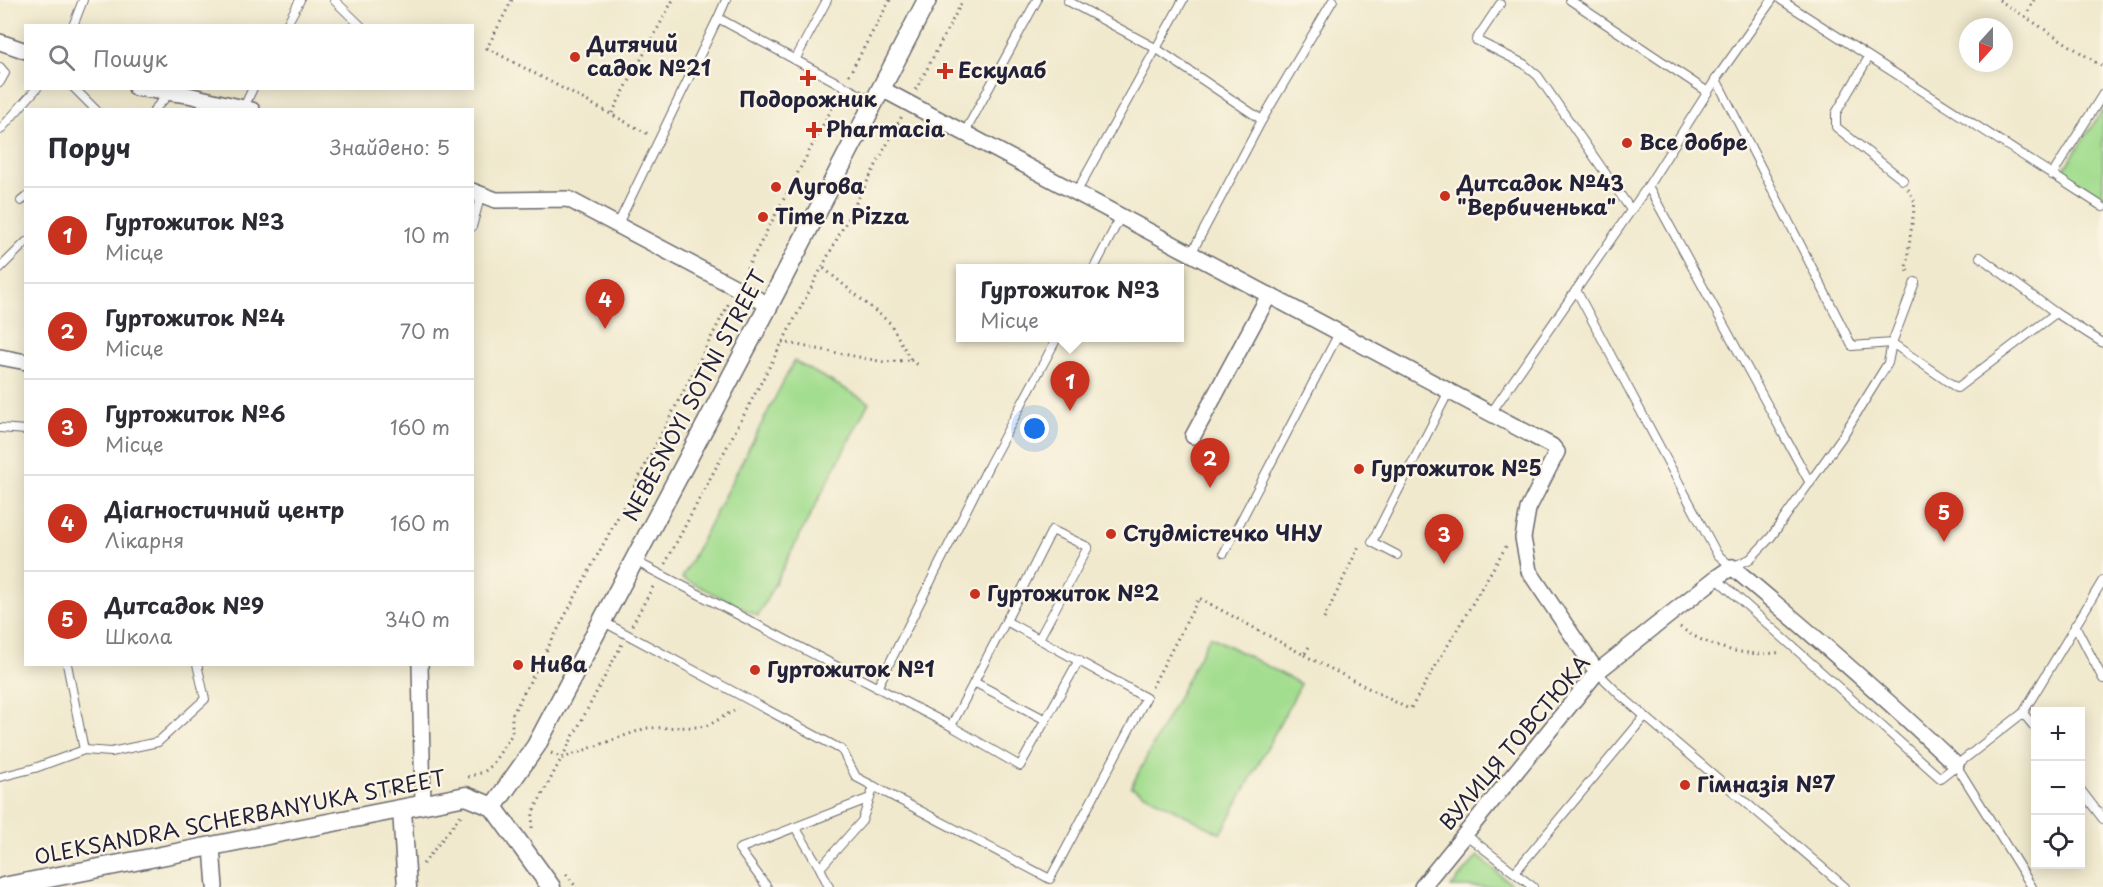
<!DOCTYPE html>
<html lang="uk">
<head>
<meta charset="utf-8">
<style>
	:root { --surface:#fff; --page:#f7f7f7; --text:#2b2b33; --muted:#7c7c81; --line:#e1e1e2; --accent:#c8321e }
	body { margin:0; font-family:"Playpen Sans",sans-serif; background:var(--page); color:var(--text) }
	.controls { position:absolute; right:18px; bottom:18px; display:grid; overflow:hidden; border-radius:0px; box-shadow:0 3px 15px #0003 }
	.controls button { width:54px; height:54px; display:grid; place-items:center; padding:0; border:0; border-bottom:2px solid var(--line); background:var(--surface); color:var(--text); font:30px sans-serif }
	.compass { position:absolute; left:1959px; top:18px; width:54px; height:54px; border-radius:50%; background:var(--surface); box-shadow:0 3px 15px #0003; rotate:201deg }
	.you { position:absolute; left:1035px; top:429px; width:21px; height:21px; margin:-15px; border:4px solid #fff; border-radius:50%; background:#1a73e8; box-shadow:0 0 0 9px #1a73e833 }
	.badge { display:grid; place-items:center; width:39px; height:39px; border-radius:50%; background:var(--accent); color:#fff; font-size:20px; font-weight:700 }
	.pin { position:absolute; translate:-50% -50px; filter:drop-shadow(0 2px 3px #0008) }
	.pin::after { content:''; position:absolute; top:32px; width:21px; height:18px; background:inherit; clip-path:polygon(0 0,100% 0,50% 100%) }
	.popup { position:absolute; left:956px; top:264px; width:228px; height:78px; box-sizing:border-box; display:grid; place-content:center; border-radius:0px; background:var(--surface); filter:drop-shadow(0 2px 4px #0005); font-size:20px; white-space:nowrap; color:var(--muted) }
	.popup b { font-size:22px; color:var(--text) }
	.popup::after { content:''; position:absolute; left:50%; top:100%; margin-left:-12px; border:12px solid transparent; border-top-color:var(--surface) }
	.list { margin:0; padding:0; list-style:none }
	h2 { display:flex; justify-content:space-between; align-items:center; height:78px; margin:0; padding:0 24px; font-size:26px }
	h2 small { font-size:20px; font-weight:400; color:var(--muted) }
	.list li { display:grid; grid-template-columns:39px 1fr auto; gap:18px; align-items:center; box-sizing:border-box; height:96px; padding:0 24px; border-top:2px solid var(--line) }
	.list b { display:block; font-size:22px; white-space:nowrap }
	.list p { margin:0; font-size:20px; white-space:nowrap; color:var(--muted) }
	.list em { font-size:20px; font-style:normal; color:var(--muted) }
	.icon { flex:none; width:33px; height:33px; fill:none; stroke:currentColor; stroke-width:2; stroke-linecap:round; stroke-linejoin:round }
	.map { position:relative; flex:none; width:2103px; height:887px; overflow:hidden }
	.search { position:absolute; background:var(--surface); box-shadow:0 3px 15px #0003; left:24px; top:24px; width:450px; height:66px; display:flex; align-items:center; gap:15px; box-sizing:border-box; padding:0 21px; border-radius:0px; color:var(--muted); font-size:22px }
	.panel { position:absolute; background:var(--surface); box-shadow:0 3px 15px #0003; left:24px; top:108px; width:450px; height:558px; border-radius:0px }
	.map>svg:first-child { display:block }
</style>
</head>
<body>
<div class="map">
<svg width="2103" height="887" viewBox="0 0 2103 887">
	<rect width="100%" height="100%" fill="#fcf5e5"/>
	<filter id="ink" filterUnits="userSpaceOnUse"><feTurbulence type="fractalNoise" baseFrequency=".0167" numOctaves="2"/><feDisplacementMap in="SourceGraphic" scale="12" xChannelSelector="R" yChannelSelector="G"/><feConvolveMatrix kernelMatrix="1 2 1 2 8 2 1 2 1" color-interpolation-filters="sRGB"/></filter>
	<filter id="wash" filterUnits="userSpaceOnUse"><feTurbulence type="fractalNoise" baseFrequency=".008" numOctaves="4" result="noise"/><feDisplacementMap in="SourceGraphic" scale="24" xChannelSelector="R" yChannelSelector="G"/><feGaussianBlur stdDeviation="1.35" result="paint"/><feColorMatrix in="noise" values="0 0 0 0 0 0 0 0 0 0 0 0 0 0 0 0 0 1.4 0 .05"/><feComposite in="paint" operator="in"/></filter>
	<g filter="url(#wash)">
		<rect width="100%" height="100%" fill="#f0e9cd"/>
		<g fill="#a3dd8f" stroke="#628065" stroke-width="1.5">
			<path d="M2103 109V198L2062 172Z"/>
			<path d="M794 361 869 402 758 616 682 578Z"/>
			<path d="M1210 636 1301 684 1221 834 1131 787Z"/>
			<path d="M1478 856 1514 887H1451Z"/>
		</g>
	</g>
	<g filter="url(#ink)">
		<g fill="none" stroke-linecap="round" stroke-linejoin="round">
			<defs>
				<g id="service">
					<path d="M334 0 361 26"/>
					<path d="M726 0 718 18 873 102"/>
					<path d="M1570 0 1708 92"/>
					<path d="M1781 0 2103 207"/>
					<path d="M1068 1 1157 49 1262 120"/>
					<path d="M1500 4 1476 40 1524 64 1538 76 1631 210"/>
					<path d="M73 26 83 0"/>
					<path d="M286 26 300 0"/>
					<path d="M1869 57 1836 113V127L1903 180"/>
					<path d="M795 60 827 0"/>
					<path d="M0 67 5 73 0 82"/>
					<path d="M1716 79 1852 346 1892 343 1915 282"/>
					<path d="M74 88 96 110"/>
					<path d="M244 107 253 88"/>
					<path d="M154 110 169 94"/>
					<path d="M0 130 37 88"/>
					<path d="M965 132 1037 0"/>
					<path d="M2052 175 2103 94"/>
					<path d="M1648 186 1810 483"/>
					<path d="M1076 193 1183 0"/>
					<path d="M21 201 26 197"/>
					<path d="M617 226 718 18"/>
					<path d="M472 227 481 194"/>
					<path d="M1191 254 1262 120 1333 0"/>
					<path d="M1980 257 2056 313 2103 343"/>
					<path d="M0 268 26 242"/>
					<path d="M1094 268 1121 216"/>
					<path d="M1576 290 1717 554 1732 567 1750 559 1771 537 1842 437 1888 363 1892 343 1957 388 2056 313"/>
					<path d="M1491 413 1648 186 1716 79 1772 0"/>
					<path d="M0 428 26 430"/>
					<path d="M1224 553 1339 333"/>
					<path d="M1397 555 1372 542 1449 391"/>
					<path d="M1716 578 1940 778 2023 713 2103 580"/>
					<path d="M602 621 842 750 856 777 1050 879 1146 698 1006 621 951 726 635 561"/>
					<path d="M1006 621 1052 530 1088 547 1039 639"/>
					<path d="M2075 625 2103 679"/>
					<path d="M1597 672 1620 695 1845 887"/>
					<path d="M974 682 1046 720"/>
					<path d="M877 688 989 465 1057 338"/>
					<path d="M2023 713 2036 729"/>
					<path d="M951 726 1020 766 1079 660"/>
					<path d="M84 750 111 752 158 742 205 699 197 664"/>
					<path d="M1956 765 2032 887"/>
					<path d="M0 777 35 768 84 750 67 664"/>
					<path d="M2080 789 2103 819"/>
					<path d="M795 827 820 868"/>
					<path d="M1465 834 1533 887"/>
					<path d="M1515 872 1645 716"/>
					<path d="M767 887 739 849 870 798"/>
					<path d="M829 887 820 868 862 821 874 786"/>
				</g>
				<g id="minor">
					<path d="M0 42 26 51"/>
					<path d="M136 88 188 95 252 110"/>
					<path d="M880 88 1552 446 1557 452 1528 509 1523 538 1529 571 1597 672"/>
					<path d="M472 191 496 200 568 199 769 305"/>
					<path d="M0 357 26 362"/>
					<path d="M1193 436 1269 295"/>
					<path d="M420 664 423 805"/>
					<path d="M212 847 215 887"/>
					<path d="M1422 887 1597 672 1716 578 1732 567C1809 631 1884 696 1956 765"/>
				</g>
				<g id="tertiary">
					<path d="M493 807 536 746 769 305 927 0"/>
					<path d="M402 810 407 887"/>
					<path d="M3 887 466 796 493 807 551 887"/>
				</g>
			</defs>
			<use href="#service" stroke="#6a686e" stroke-width="10"/>
			<use href="#minor" stroke="#6a686e" stroke-width="18"/>
			<use href="#tertiary" stroke="#6a686e" stroke-width="21"/>
			<g stroke="#6a686e" stroke-width="3" stroke-dasharray="1.5 4.5" stroke-linecap="butt">
				<path d="M512 0 487 48 650 135"/>
				<path d="M1999 0 2103 67"/>
				<path d="M2025 17 2034 0"/>
				<path d="M849 75 890 0"/>
				<path d="M916 90 963 0"/>
				<path d="M612 113 673 0"/>
				<path d="M1908 189 1915 202 1906 268 1909 273"/>
				<path d="M744 274 838 97"/>
				<path d="M782 342 884 362 911 360 890 323 821 266"/>
				<path d="M911 360 920 366"/>
				<path d="M665 564 902 116"/>
				<path d="M1324 619 1360 544"/>
				<path d="M632 625 655 583"/>
				<path d="M1680 627C1708 648 1748 658 1782 652"/>
				<path d="M1304 655 1407 708H1411L1508 543"/>
				<path d="M1152 687 1199 598 1304 655 1310 645"/>
				<path d="M551 753 563 758 646 728 700 727 709 725 738 708"/>
				<path d="M468 777 484 772 492 765 512 734V715L635 485 730 301"/>
				<path d="M376 794 408 787"/>
				<path d="M532 828 533 812 622 644"/>
				<path d="M423 864 461 815"/>
				<path d="M566 874 576 887"/>
			</g>
			<use href="#service" stroke="#fff" stroke-width="8"/>
			<use href="#minor" stroke="#fff" stroke-width="15"/>
			<use href="#tertiary" stroke="#fff" stroke-width="18"/>
		</g>
	</g>
	<g fill="#c8321e" stroke="#fcf5e5" stroke-width="2">
		<circle cx="575" cy="57" r="6"/>
		<path d="M942 62h6v6h6v6h-6v6h-6v-6h-6v-6h6z"/>
		<path d="M805 69h6v6h6v6h-6v6h-6v-6h-6v-6h6z"/>
		<path d="M811 121h6v6h6v6h-6v6h-6v-6h-6v-6h6z"/>
		<circle cx="1627" cy="143" r="6"/>
		<circle cx="776" cy="187" r="6"/>
		<circle cx="1445" cy="196" r="6"/>
		<circle cx="763" cy="217" r="6"/>
		<circle cx="1359" cy="469" r="6"/>
		<circle cx="1111" cy="534" r="6"/>
		<circle cx="975" cy="594" r="6"/>
		<circle cx="518" cy="665" r="6"/>
		<circle cx="755" cy="670" r="6"/>
		<circle cx="1685" cy="785" r="6"/>
	</g>
	<g text-anchor="middle" stroke-width="5" stroke-linejoin="round" paint-order="stroke">
		<g font-size="21" font-weight="bold" fill="#22223b" stroke="#fcf5e5" text-anchor="start">
			<text x="587" y="52">Дитячий<tspan x="587" dy="24">садок №21</tspan></text>
			<text x="958" y="78">Ескулаб</text>
			<text x="808" y="107" text-anchor="middle">Подорожник</text>
			<text x="826" y="137">Pharmacia</text>
			<text x="1639" y="150">Все добре</text>
			<text x="1457" y="191">Дитсадок №43<tspan x="1457" dy="24">"Вербиченька"</tspan></text>
			<text x="788" y="194">Лугова</text>
			<text x="775" y="224">Time n Pizza</text>
			<text x="1371" y="476">Гуртожиток №5</text>
			<text x="1123" y="541">Студмістечко ЧНУ</text>
			<text x="987" y="601">Гуртожиток №2</text>
			<text x="530" y="672">Нива</text>
			<text x="767" y="677">Гуртожиток №1</text>
			<text x="1697" y="792">Гімназія №7</text>
		</g>
		<g font-size="21" fill="#22223b" stroke="#fcf5e5">
			<text transform="translate(695 396) rotate(-62)" y="7">NEBESNOYI SOTNI STREET</text>
			<text transform="translate(1515 743) rotate(-50)" y="7">ВУЛИЦЯ ТОВСТЮКА</text>
			<text transform="translate(240 818) rotate(-11)" y="7">OLEKSANDRA SCHERBANYUKA STREET</text>
		</g>
	</g>
</svg>
<div class="controls">
<button>+</button>
<button>−</button>
<button><svg class="icon" aria-label="locate" viewBox="0 0 24 24"><circle cx="12" cy="12" r="6"/><path d="M12 2v4M12 18v4M2 12h4M18 12h4"/></svg></button>
</div>
<svg class="compass" viewBox="-18 -18 36 36"><path d="M0-13l5 13h-10z" fill="#e53935"/><path d="M0 13l5-13h-10z" fill="#7c7c81"/></svg>
<div class="you"></div>
<div class="pin badge" style="left:1070px;top:411px">1</div>
<div class="popup"><b>Гуртожиток №3</b>Місце</div>
<div class="pin badge" style="left:1210px;top:488px">2</div>
<div class="pin badge" style="left:1444px;top:564px">3</div>
<div class="pin badge" style="left:605px;top:329px">4</div>
<div class="pin badge" style="left:1944px;top:542px">5</div>
<div class="search"><svg class="icon" aria-label="search" viewBox="0 0 24 24"><circle cx="10" cy="10" r="6"/><path d="M15 15l6 6"/></svg>Пошук</div>
<section class="panel">
<h2>Поруч<small>Знайдено: 5</small></h2>
<ul class="list">
<li><span class="badge">1</span><div><b>Гуртожиток №3</b><p>Місце</p></div><em>10 m</em></li>
<li><span class="badge">2</span><div><b>Гуртожиток №4</b><p>Місце</p></div><em>70 m</em></li>
<li><span class="badge">3</span><div><b>Гуртожиток №6</b><p>Місце</p></div><em>160 m</em></li>
<li><span class="badge">4</span><div><b>Діагностичний центр</b><p>Лікарня</p></div><em>160 m</em></li>
<li><span class="badge">5</span><div><b>Дитсадок №9</b><p>Школа</p></div><em>340 m</em></li>
</ul>
</section>
</div>
</body>
</html>
